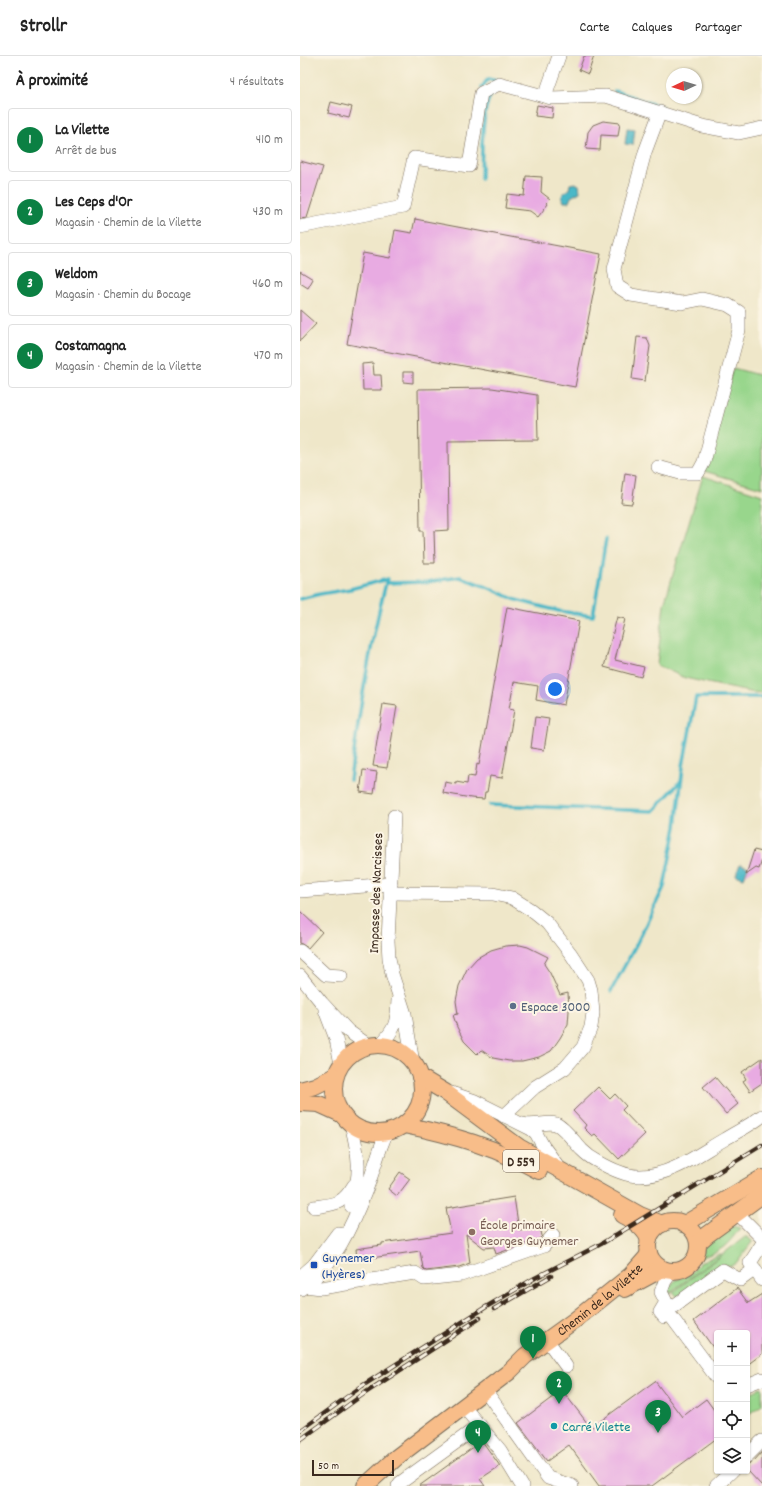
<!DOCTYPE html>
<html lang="fr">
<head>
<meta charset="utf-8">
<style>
	:root { --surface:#fff; --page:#f2f2f2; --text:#222; --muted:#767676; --line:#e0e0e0; --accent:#0b8043 }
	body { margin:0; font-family:Dekko,sans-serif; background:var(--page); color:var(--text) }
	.controls { position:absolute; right:12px; bottom:12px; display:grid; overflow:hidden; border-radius:4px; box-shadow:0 1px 3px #0004 }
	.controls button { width:36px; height:36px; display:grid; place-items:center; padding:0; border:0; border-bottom:1px solid var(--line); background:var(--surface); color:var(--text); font:20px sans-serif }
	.compass { position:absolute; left:366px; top:12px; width:36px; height:36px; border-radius:50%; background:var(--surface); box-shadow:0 1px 3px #0004; rotate:266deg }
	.scale { position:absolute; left:12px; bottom:10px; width:82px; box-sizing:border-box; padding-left:4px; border:2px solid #3b2a1e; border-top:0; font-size:11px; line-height:14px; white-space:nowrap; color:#3b2a1e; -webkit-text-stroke:3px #fcf5e5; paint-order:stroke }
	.you { position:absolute; left:255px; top:633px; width:14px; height:14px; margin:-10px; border:3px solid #fff; border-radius:50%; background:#1a73e8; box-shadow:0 0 0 6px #1a73e833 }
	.badge { display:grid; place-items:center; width:26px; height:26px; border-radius:50%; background:var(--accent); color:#fff; font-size:13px; font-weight:700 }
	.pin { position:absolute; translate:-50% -33px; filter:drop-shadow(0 1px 2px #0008) }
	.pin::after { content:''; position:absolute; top:21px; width:14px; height:12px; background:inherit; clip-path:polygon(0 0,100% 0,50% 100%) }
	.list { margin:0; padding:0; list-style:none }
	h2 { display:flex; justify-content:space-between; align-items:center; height:52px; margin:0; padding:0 16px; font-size:17px }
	h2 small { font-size:13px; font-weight:400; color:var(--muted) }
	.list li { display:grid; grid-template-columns:26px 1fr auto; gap:12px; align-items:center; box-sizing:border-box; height:64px; margin:0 8px 8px; padding:0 8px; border:1px solid var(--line); border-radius:4px }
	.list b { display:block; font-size:15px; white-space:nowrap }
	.list p { margin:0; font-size:13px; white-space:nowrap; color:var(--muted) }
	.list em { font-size:13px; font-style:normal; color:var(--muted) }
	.icon { flex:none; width:22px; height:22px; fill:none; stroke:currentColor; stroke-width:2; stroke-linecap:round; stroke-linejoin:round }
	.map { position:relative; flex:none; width:462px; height:1430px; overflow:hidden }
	header { display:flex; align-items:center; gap:24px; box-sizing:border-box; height:56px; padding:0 20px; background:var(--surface); border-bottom:1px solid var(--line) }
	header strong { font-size:19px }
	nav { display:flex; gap:22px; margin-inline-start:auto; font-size:14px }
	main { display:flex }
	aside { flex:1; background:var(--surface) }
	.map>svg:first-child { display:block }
</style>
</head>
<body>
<header>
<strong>Strollr</strong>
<nav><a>Carte</a><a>Calques</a><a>Partager</a></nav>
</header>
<main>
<aside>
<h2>À proximité<small>4 résultats</small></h2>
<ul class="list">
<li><span class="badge">1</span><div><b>La Vilette</b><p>Arrêt de bus</p></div><em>410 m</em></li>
<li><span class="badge">2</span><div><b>Les Ceps d'Or</b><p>Magasin · Chemin de la Vilette</p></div><em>430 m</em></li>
<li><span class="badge">3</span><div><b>Weldom</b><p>Magasin · Chemin du Bocage</p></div><em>460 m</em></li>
<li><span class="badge">4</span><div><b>Costamagna</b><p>Magasin · Chemin de la Vilette</p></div><em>470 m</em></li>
</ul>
</aside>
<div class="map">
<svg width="462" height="1430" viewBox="0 0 462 1430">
	<rect width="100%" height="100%" fill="#fcf5e5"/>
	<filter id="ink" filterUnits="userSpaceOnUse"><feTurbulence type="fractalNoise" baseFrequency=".025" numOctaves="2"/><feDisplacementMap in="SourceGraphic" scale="8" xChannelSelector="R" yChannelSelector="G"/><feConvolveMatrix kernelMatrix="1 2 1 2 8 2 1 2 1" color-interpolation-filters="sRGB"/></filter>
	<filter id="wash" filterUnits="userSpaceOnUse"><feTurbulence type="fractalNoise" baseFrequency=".012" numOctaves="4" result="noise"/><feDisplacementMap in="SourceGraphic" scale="16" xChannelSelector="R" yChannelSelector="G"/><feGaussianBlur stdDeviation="0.9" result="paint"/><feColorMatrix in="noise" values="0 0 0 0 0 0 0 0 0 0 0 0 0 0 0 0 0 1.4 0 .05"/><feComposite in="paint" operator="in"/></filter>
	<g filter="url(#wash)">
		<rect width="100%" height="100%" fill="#efe7c9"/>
		<g fill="#98d68c" stroke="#6a8055">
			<path d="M433 312 462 320V432L404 415Z"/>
			<path d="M403 420 462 439V637L449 636 385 622 357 609 364 548Z"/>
			<path d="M428 1169 440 1172C426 1191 422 1195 399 1202L403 1189Z"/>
			<path d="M445 1181H447L452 1185V1186L436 1207 431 1210 422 1209 378 1241 373 1236Z"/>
			<path d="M419 1198H422L368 1238V1231L376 1224 389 1219 400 1207Z"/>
			<path d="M462 1331V1349L447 1359V1339Z"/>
		</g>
		<g fill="#4cb8c7" stroke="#447172">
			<path d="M327 72 335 73 333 89 325 88Z"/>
			<path d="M275 127 279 129 280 136 271 141 269 146H264L262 141 263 137 269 133 270 128Z"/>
			<path d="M440 808 448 811 444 822 436 819Z"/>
		</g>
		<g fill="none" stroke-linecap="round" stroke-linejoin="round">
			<g stroke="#4cb8c7" stroke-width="3.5">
				<path d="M182 31 188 23 197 25"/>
				<path d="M315 35 362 51"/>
				<path d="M181 122C182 101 181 52 192 37"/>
				<path d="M0 543 20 538 50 533 88 523 86 527 127 526 160 521 187 531 216 544 259 555 293 560 306 483"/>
				<path d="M50 724C59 658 69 592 86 527"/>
				<path d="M190 749 353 755 381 725"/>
				<path d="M311 935 337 887 364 831 376 771 383 710 396 641H462"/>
			</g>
		</g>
		<g id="blocks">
			<g fill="#e8abe2">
				<path d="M284 0H294L288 18 279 14Z"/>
				<path d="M31 46 52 51 49 62 28 57Z"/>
				<path d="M237 49 253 52 252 62 235 60Z"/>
				<path d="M303 65 320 67 318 80 301 79 300 94 286 93 288 76 293 69Z"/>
				<path d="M0 105 23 111 7 162 0 163Z"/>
				<path d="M226 120 242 121 241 136 250 143 246 147 248 148 238 161 230 155 205 152 207 138 224 140Z"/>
				<path d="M115 163 301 198 275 331 47 288 63 197 90 202 95 174 112 177Z"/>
				<path d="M0 215 13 223 8 232 0 227Z"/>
				<path d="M0 254 16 268 0 285Z"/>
				<path d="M337 281 347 282 350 290 345 325 332 323Z"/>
				<path d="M73 307 74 319H81L82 334H63L62 308Z"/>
				<path d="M103 316H113V327L103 326Z"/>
				<path d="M192 332 237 339 238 384 148 385 149 474 134 475 135 507H124L123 475H120L118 333Z"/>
				<path d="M325 417 336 419 332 448 321 447Z"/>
				<path d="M207 551 279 565 264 649 236 644 238 630 214 626 209 653 214 654 202 722 190 720 187 736H185L184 743 171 742 143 737 145 726 156 728V726L167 728 168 720 175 721 177 708 179 709Z"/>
				<path d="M317 561 325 563 315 604 344 611 341 621 304 611Z"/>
				<path d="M83 648 97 650 87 712 73 710Z"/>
				<path d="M235 661 249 663 244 694 231 692Z"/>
				<path d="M63 714 77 716 74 738 60 736Z"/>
				<path d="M454 794 462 796V804L459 813 456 812 446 819Z"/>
				<path d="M0 855 22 876 8 892 0 887Z"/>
				<path d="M220 889 228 891 248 901 244 908 250 917 260 939 268 937 269 955 268 968 260 982 251 995 239 1001 222 1005H209L193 1002 181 994 177 998 164 985 157 971 153 959 158 958 156 945 159 930 167 913 177 902 191 894 205 890Z"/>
				<path d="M462 1002V1027L450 1035 443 1025 446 1023 442 1016Z"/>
				<path d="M415 1021 438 1048 426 1058 403 1031Z"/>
				<path d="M298 1031 310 1043 315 1038 326 1050 322 1054 345 1078 319 1103 295 1078 292 1080 284 1072 286 1069 273 1055Z"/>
				<path d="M100 1116 110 1123 97 1140 88 1133Z"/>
				<path d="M214 1141 219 1174 240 1171 242 1180 239 1183 196 1198 194 1191 184 1192 166 1178 170 1207 159 1211 126 1215 123 1212 120 1195 57 1204 56 1193 82 1189V1187L151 1177 146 1152Z"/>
				<path d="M437 1232 448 1247 462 1238V1298L447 1309V1277H417V1297L394 1265Z"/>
				<path d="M355 1325 382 1361 406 1343 417 1358V1382L352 1430H299L269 1389 247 1405 218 1367 262 1334 291 1372Z"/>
				<path d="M182 1385 200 1410 180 1423 185 1430H119Z"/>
				<path d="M462 1396V1430L447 1414V1408L453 1406Z"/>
			</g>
		</g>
	</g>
	<g filter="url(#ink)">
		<use href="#blocks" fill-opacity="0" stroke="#7a6c5a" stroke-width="1"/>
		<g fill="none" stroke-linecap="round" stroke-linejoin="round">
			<defs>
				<g id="minor">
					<path d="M245 40 259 0"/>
					<path d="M0 171 103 151 114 102 169 110 181 37 199 28 251 42 306 40 402 70 439 77 462 72"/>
					<path d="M358 411 380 417H398L404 406 439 274V256L428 249 402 243 382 247 331 239 317 230 314 213 345 96 360 56"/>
					<path d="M94 760 88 885 89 902 92 918 105 958 113 1007"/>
					<path d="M0 835 91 828"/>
					<path d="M90 837 193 838 212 842 231 854 247 867 271 898 288 924 291 934 293 957 291 971 283 991 265 1012 235 1031 204 1060"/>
					<path d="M0 895 26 919 41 920"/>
					<path d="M0 920 22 947 48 975 68 989"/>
					<path d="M25 954 36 983 41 1008"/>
					<path d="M81 988C96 972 97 966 98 944"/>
					<path d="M151 1037 175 1045 231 1073 236 1077 243 1090 260 1113"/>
					<path d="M51 1068C59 1100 62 1118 51 1150"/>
					<path d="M223 1068C234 1071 247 1065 256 1068 265 1072 275 1087 282 1094 286 1098 291 1102 297 1105 309 1112 324 1120 339 1120 370 1121 400 1097 425 1083 438 1075 451 1069 462 1060"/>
					<path d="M14 1151C35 1148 42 1149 54 1129"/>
					<path d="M437 1157 462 1182"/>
					<path d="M462 1188 450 1207 462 1224"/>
					<path d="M0 1221 14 1209 38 1177"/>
					<path d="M0 1225 5 1230 21 1232 115 1217 124 1223 161 1219 244 1190 253 1179"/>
					<path d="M1 1233C34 1210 52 1170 66 1134 74 1115 78 1095 87 1076"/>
					<path d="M364 1261 360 1256 366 1246 361 1236 365 1225 372 1215"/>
					<path d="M247 1284 266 1310"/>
					<path d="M417 1322 367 1255 423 1214 440 1224 455 1213"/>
					<path d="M447 1329 462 1323"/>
					<path d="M185 1334 248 1422 272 1430"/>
					<path d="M163 1350 200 1394 222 1430"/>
					<path d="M447 1400 462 1385"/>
					<path d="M98 1430 100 1427 180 1369"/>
					<path d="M416 1430 432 1415"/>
				</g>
				<g id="major">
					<circle cx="78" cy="1033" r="44"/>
					<path d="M120 1021 145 1036 219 1091 340 1159 362 1168"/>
					<path d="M0 1034 15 1030 35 1020"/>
					<path d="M0 1047 19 1048 41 1058"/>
					<path d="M104 1069C153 1079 195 1091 239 1115"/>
					<path d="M322 1159C332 1164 345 1172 349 1184"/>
					<circle cx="373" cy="1190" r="25"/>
					<path d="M383 1168 388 1166 462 1122"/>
					<path d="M398 1187 407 1179 462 1139"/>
					<path d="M325 1233 362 1213"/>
					<path id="s1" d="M65 1430 97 1401 209 1316 225 1300 275 1264 331 1219 346 1202 349 1197"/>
				</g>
			</defs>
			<use href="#minor" stroke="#7a6c5a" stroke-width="14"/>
			<use href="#major" stroke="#7a6c5a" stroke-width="18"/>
			<use href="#minor" stroke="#fff" stroke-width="13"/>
			<use href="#major" stroke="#f8bd89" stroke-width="16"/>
			<defs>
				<g id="rail">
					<path d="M194 1253 251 1220"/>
					<path d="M0 1375 62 1330 186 1251 235 1222 301 1188 462 1089"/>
					<path d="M0 1384 65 1337 180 1262"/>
				</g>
			</defs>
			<use href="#rail" stroke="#3b2a1e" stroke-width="4.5"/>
			<use href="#rail" stroke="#fcf5e5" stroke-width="3" stroke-dasharray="9" stroke-linecap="butt"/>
		</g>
	</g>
	<circle fill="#5c6f8a" stroke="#fcf5e5" stroke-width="1.5" cx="213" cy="950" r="4"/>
	<circle fill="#8d6e63" stroke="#fcf5e5" stroke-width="1.5" cx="172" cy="1176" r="4"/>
	<rect fill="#1a4fb4" stroke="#fcf5e5" stroke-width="1.5" x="10" y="1205" width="8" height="8" rx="2"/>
	<circle fill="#0f9aa8" stroke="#fcf5e5" stroke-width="1.5" cx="254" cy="1370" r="4"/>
	<g text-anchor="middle" stroke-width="4" stroke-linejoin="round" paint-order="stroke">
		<rect fill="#fcf5e5" stroke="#75675a" stroke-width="1" x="203" y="1094" width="36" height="22" rx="3"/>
		<g font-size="13" font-weight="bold" fill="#3b2a1e">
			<text x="221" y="1110">D 559</text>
		</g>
		<g font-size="14" fill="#3b2a1e" stroke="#fcf5e5">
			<text transform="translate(75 837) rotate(-88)" y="5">Impasse des Narcisses</text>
			<text dy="5" stroke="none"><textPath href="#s1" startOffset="300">Chemin de la Vilette</textPath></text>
		</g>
		<g font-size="14" fill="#4e5e75" stroke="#fcf5e5" text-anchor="start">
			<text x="221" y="955">Espace 3000</text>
		</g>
		<g font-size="14" fill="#785e54" stroke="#fcf5e5" text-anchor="start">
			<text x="180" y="1173">École primaire<tspan x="180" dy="16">Georges Guynemer</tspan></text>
		</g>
		<g font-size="14" fill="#164399" stroke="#fcf5e5" text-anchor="start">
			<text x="22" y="1206">Guynemer<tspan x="22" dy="16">(Hyères)</tspan></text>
		</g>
		<g font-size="14" fill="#0d838f" stroke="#fcf5e5" text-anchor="start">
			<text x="262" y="1375">Carré Vilette</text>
		</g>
	</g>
</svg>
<div class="controls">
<button>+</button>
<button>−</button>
<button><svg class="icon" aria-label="locate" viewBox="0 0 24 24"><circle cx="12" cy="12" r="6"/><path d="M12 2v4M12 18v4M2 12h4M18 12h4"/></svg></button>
<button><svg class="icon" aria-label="layers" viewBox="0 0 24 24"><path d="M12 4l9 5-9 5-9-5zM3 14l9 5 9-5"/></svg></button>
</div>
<svg class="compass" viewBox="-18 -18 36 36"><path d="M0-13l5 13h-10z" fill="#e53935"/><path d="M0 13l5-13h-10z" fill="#767676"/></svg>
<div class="scale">50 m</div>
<div class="you"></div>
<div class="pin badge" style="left:233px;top:1303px">1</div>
<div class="pin badge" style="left:259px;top:1348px">2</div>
<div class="pin badge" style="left:358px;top:1377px">3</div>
<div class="pin badge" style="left:178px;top:1397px">4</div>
</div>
</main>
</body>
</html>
